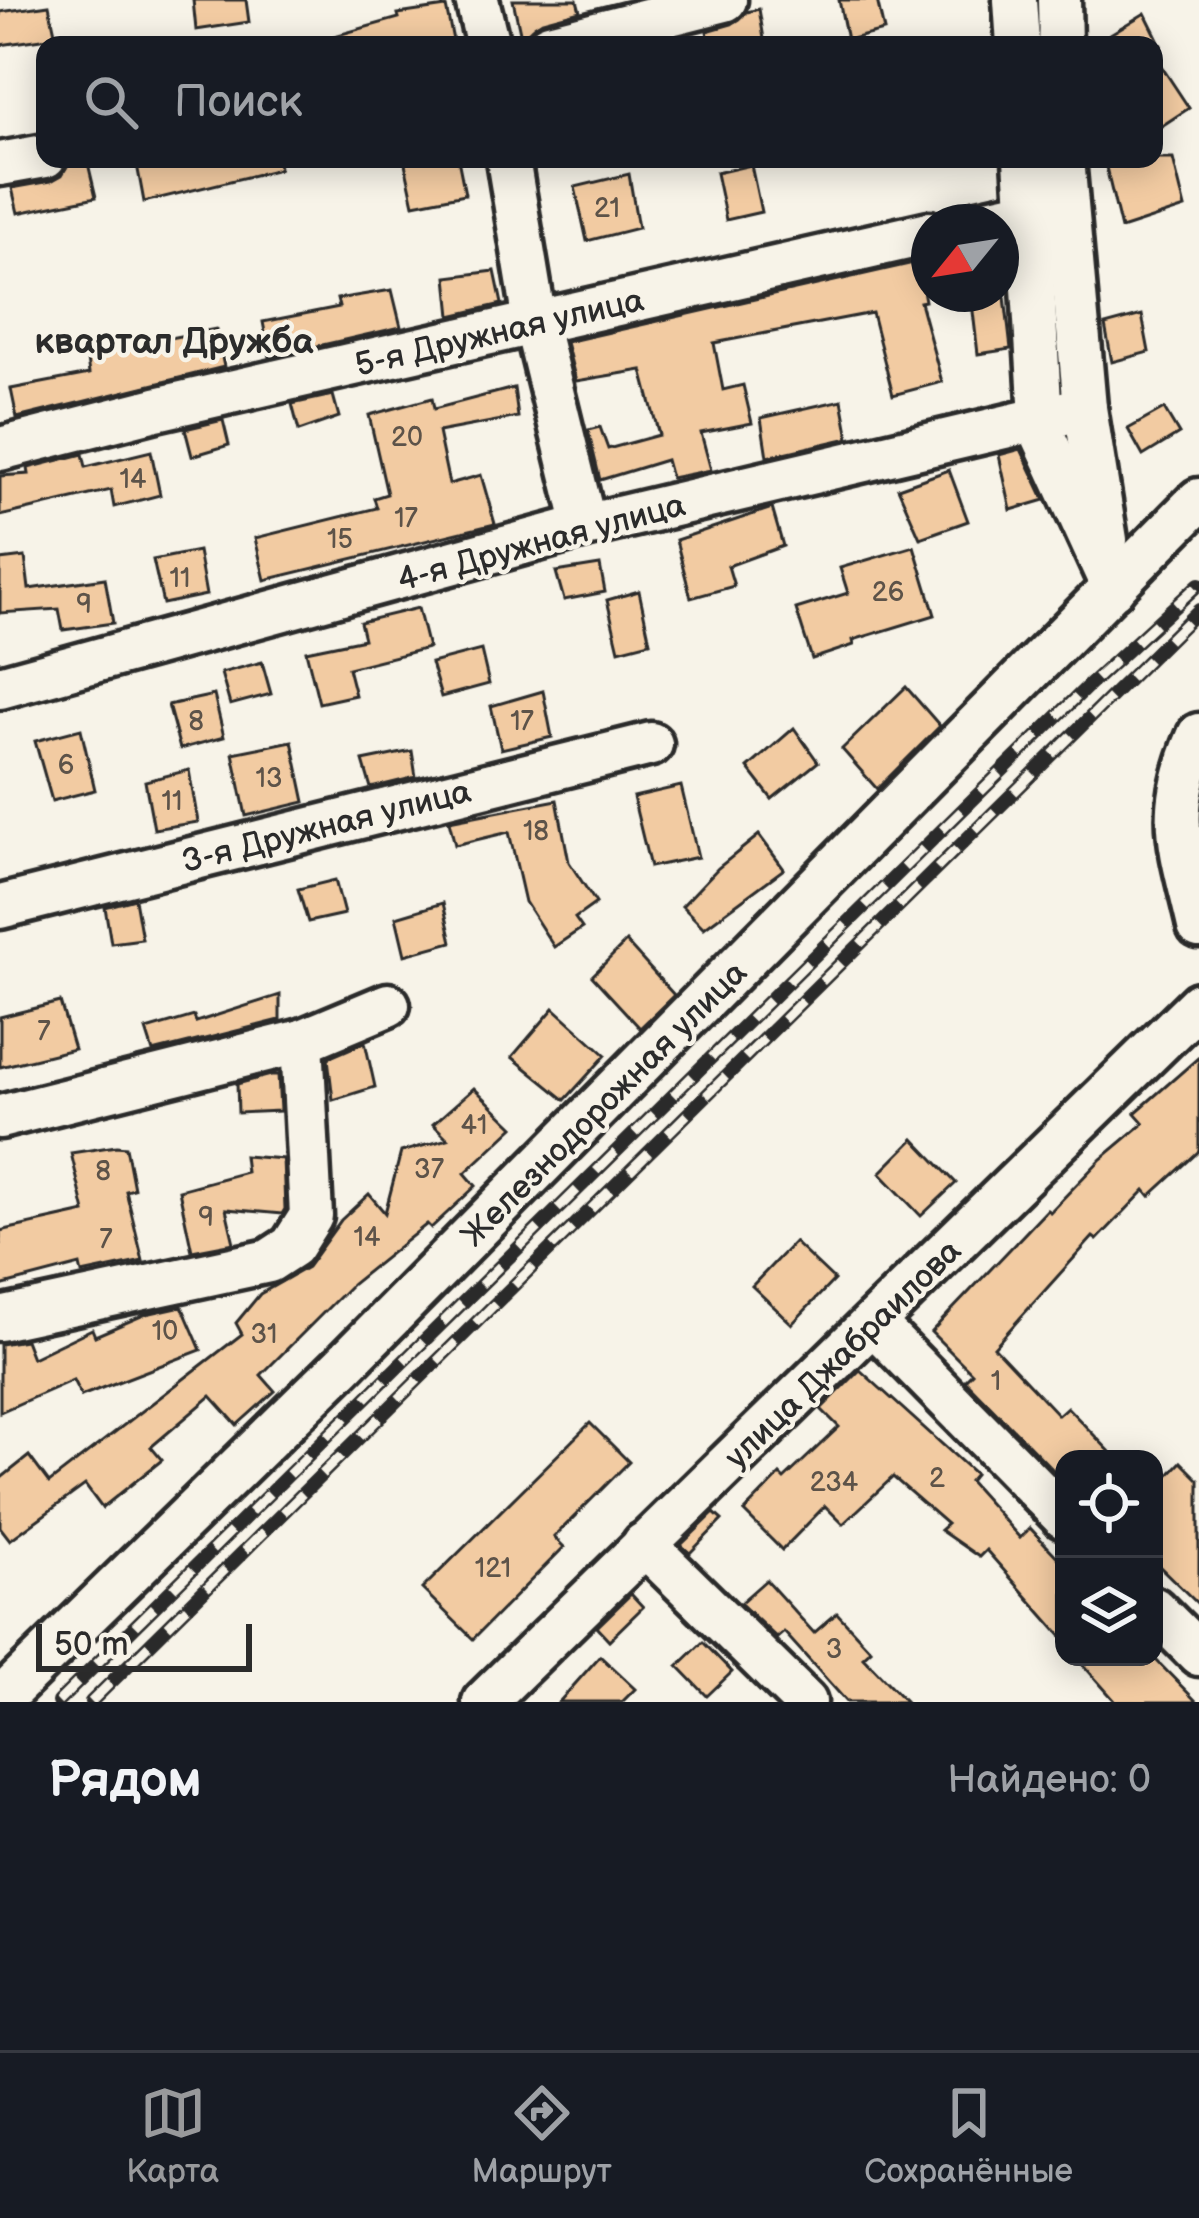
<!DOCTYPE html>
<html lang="ru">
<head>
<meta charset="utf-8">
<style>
	:root { --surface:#171b24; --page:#242831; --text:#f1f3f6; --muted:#9ea1a6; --line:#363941; --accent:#98999b }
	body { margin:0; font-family:"Balsamiq Sans",sans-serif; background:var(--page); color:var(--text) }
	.controls { position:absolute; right:36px; bottom:36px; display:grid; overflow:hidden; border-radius:24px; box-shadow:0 6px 30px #0003 }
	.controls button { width:108px; height:108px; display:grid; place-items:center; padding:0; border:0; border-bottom:3px solid var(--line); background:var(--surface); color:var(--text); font:60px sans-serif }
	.compass { position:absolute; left:911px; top:204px; width:108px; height:108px; border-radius:50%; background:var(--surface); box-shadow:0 6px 30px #0003; rotate:240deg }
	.scale { position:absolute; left:36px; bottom:30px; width:216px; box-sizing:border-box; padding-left:12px; border:6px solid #2b2b2b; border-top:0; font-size:33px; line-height:42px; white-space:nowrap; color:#2b2b2b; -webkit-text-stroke:9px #f7f3e8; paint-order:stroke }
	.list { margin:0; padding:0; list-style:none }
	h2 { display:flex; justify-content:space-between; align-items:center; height:156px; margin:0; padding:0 48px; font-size:51px }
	h2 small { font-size:39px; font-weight:400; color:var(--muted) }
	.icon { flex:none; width:66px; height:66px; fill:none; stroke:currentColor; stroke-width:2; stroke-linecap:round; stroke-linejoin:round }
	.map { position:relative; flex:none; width:1199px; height:1702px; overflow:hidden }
	.search { position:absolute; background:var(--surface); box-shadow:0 6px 30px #0003; left:36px; right:36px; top:36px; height:132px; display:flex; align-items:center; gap:30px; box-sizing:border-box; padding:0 42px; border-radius:24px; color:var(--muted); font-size:45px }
	.sheet { height:348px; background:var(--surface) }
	nav { display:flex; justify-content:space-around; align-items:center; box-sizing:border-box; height:168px; border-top:3px solid var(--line); background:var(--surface); font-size:33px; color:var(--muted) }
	nav a { display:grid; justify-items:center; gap:6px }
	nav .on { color:var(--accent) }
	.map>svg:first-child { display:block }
</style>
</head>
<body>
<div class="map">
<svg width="1199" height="1702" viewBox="0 0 1199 1702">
	<rect width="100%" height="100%" fill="#f7f3e8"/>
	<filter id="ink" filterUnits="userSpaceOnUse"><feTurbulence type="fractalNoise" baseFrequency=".00833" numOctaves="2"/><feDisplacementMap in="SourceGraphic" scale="24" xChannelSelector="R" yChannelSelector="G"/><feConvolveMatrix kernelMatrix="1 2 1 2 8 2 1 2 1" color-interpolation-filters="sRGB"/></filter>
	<g filter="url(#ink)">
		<g fill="#f2cba2" stroke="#2b2b2b" stroke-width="3">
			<path d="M193 0H246L249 22 196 30Z"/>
			<path d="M513 0H577L580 11 542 21 521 37Z"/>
			<path d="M839 0H877L884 31 847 40Z"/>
			<path d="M49 5 56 37 0 45V12Z"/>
			<path d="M446 7 454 45H328L327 38 399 18 398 14Z"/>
			<path d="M759 9 765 45H710L707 31 732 24 747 12Z"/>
			<path d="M1145 13 1161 45H1092Z"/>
			<path d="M1154 55 1189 108 1154 131Z"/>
			<path d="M87 159 96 197 18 213 12 188 51 181 62 175 69 163Z"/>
			<path d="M136 159H278L279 169 144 202Z"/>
			<path d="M404 159H458L465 194 414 204Z"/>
			<path d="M1119 159H1173L1185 208 1121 229 1105 163Z"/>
			<path d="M751 165 761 212 726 220 716 173Z"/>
			<path d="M629 174 638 228 587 241 575 187Z"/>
			<path d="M918 262 925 301 920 302 942 382 893 395 872 313 714 343 723 390 743 385 752 423 701 433 711 470 671 478 666 460 600 480 588 430 600 427 608 449 659 435 642 370 576 381 566 342Z"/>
			<path d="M495 271 502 304 451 316 447 277Z"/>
			<path d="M392 290 401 327 270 357 263 322 339 307 337 299Z"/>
			<path d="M1005 297 1011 349 978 354 972 303Z"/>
			<path d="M1142 315 1149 352 1112 362 1105 325Z"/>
			<path d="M216 329 224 367 17 418 11 389 89 374 85 345 143 335 144 343Z"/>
			<path d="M514 388 518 417 438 432 449 484 481 475 495 524 265 580 255 538 377 508 374 498 387 494 369 415 432 398 434 409Z"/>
			<path d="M333 395 339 417 299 431 292 404Z"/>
			<path d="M842 400 849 438 767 457 761 418Z"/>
			<path d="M1164 409 1179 434 1143 456 1128 429Z"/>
			<path d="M223 420 229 445 192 456 185 429Z"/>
			<path d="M1021 449 1045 500 1011 510 999 455Z"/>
			<path d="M151 451 160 495 114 507 111 490 0 516V476L29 474 28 468 83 454 86 467Z"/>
			<path d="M949 470 968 521 920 538 898 488Z"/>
			<path d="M772 508 783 546 728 566 734 586 691 598 676 540Z"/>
			<path d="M914 546 935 615 853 640 854 645 812 659 796 609 848 593 840 568Z"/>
			<path d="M198 551 206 595 163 604 153 560Z"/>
			<path d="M25 557 29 589 105 578 113 623 63 630 59 609 0 613V560Z"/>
			<path d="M600 565 605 592 564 600 556 572Z"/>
			<path d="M639 591 650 642 619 650 607 600Z"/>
			<path d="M418 608 428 648 348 668 355 695 319 703 306 651 364 639 360 622Z"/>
			<path d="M481 650 489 684 441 697 431 663Z"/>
			<path d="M262 662 271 694 230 705 221 673Z"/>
			<path d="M906 687 940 726 877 789 842 749Z"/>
			<path d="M543 691 552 737 501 749 491 706Z"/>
			<path d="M214 695 224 737 180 749 168 705Z"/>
			<path d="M794 728 818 762 772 799 748 768Z"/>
			<path d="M81 729 95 790 52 801 35 741Z"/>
			<path d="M292 741 305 802 246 816 233 753Z"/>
			<path d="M412 751 416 777 371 788 363 761Z"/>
			<path d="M189 770 198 822 154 829 145 781Z"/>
			<path d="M681 786 698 857 650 867 633 797Z"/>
			<path d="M557 800 569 862 596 903 575 918 582 928 554 947 525 902 509 832 455 845 449 821Z"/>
			<path d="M759 835 784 869 704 928 682 906 718 868Z"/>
			<path d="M335 880 344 914 308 922 298 889Z"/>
			<path d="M135 899 142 939 111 943 105 907Z"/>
			<path d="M443 903 452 942 405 955 396 917Z"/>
			<path d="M626 942 674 995 640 1028 592 976Z"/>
			<path d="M280 995V1020L153 1052 146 1030 194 1016 196 1022Z"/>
			<path d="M60 1002 74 1049 0 1067V1017Z"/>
			<path d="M554 1008 606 1055 565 1100 512 1057Z"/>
			<path d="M365 1042 375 1087 333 1100 328 1058Z"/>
			<path d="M1199 1057V1151L1150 1196 1145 1190 1097 1240 1093 1237 994 1347 1058 1415 1067 1407 1117 1459H1064V1481L965 1380 972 1373 931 1332 1047 1210 1050 1212 1101 1159 1144 1123 1135 1113Z"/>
			<path d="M271 1075H278L280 1111 238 1113 237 1084Z"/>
			<path d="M474 1088 514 1127 465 1173 476 1186 431 1228 427 1224 352 1284 261 1375 275 1391 237 1425 211 1396 151 1447 162 1460 102 1508 85 1485 10 1540 0 1527V1479L29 1456 49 1483 242 1334 236 1323 260 1294 307 1267 341 1220 369 1194 385 1213 401 1152 448 1139 433 1124Z"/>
			<path d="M914 1139 956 1183 921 1216 880 1173Z"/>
			<path d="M116 1146 126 1147 134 1189 126 1191 143 1261 82 1274 80 1265 0 1286V1231L85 1212 71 1153Z"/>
			<path d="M244 1156 283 1159 285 1209 282 1214 226 1209 234 1243 192 1251 179 1190 246 1172Z"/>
			<path d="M794 1242 834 1280 792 1324 752 1286Z"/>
			<path d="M182 1306 201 1350 81 1396 73 1380 0 1412V1344L25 1340 32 1358 92 1329 95 1336 146 1314Z"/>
			<path d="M860 1370 975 1474 969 1481 1020 1538 1030 1528 1064 1564V1639L986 1550 979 1557 940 1530 947 1524 893 1477 843 1524 825 1506 782 1550 744 1512 780 1475 784 1479 839 1427 821 1409Z"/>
			<path d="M590 1423 629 1462 554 1537 564 1547 473 1639 422 1589Z"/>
			<path d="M1181 1462 1199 1480V1605L1154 1561V1490Z"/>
			<path d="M714 1513 722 1520 690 1553 681 1545Z"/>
			<path d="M766 1580 814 1633 837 1613 871 1650 863 1657 906 1702H847L784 1632 777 1638 740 1603Z"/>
			<path d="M631 1594 643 1607 609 1640 597 1627Z"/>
			<path d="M703 1642 732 1672 707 1696 678 1666Z"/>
			<path d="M600 1656 635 1689 622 1702H559Z"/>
			<path d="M1076 1657H1153L1197 1702H1116Z"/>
		</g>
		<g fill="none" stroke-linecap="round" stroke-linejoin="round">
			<defs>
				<g id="minor">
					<path d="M477 0 488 45"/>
					<path d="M1015 0 1018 45"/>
					<path d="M1059 0 1060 45"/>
					<path d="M549 45 725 0"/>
					<path d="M508 159 535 322 585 526"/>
					<path d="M1025 159 1042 433 1113 588"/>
					<path d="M1063 159 1085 408 1106 540"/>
					<path d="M0 164 45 156"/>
					<path d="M979 222 1051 206"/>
					<path d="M0 449 156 409 929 233"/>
					<path d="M0 687 585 526 1085 408"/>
					<path d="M1199 735C1164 815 1181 846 1199 926"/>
					<path d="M0 907 651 744"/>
					<path d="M0 1117 302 1041 388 1005"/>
					<path d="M0 1319 269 1261 292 1246 311 1216 302 1041"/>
					<path d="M874 1324 1064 1517"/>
					<path d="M644 1544 805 1702"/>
					<path d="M1154 1609 1199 1654"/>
					<path d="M0 1700 343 1365 1199 500"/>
					<path d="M484 1702 1199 1004"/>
				</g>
			</defs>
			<use href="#minor" stroke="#2b2b2b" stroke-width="51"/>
			<use href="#minor" stroke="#f7f3e8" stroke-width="42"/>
			<defs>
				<g id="rail">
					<path d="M58 1702 1087 687 1199 584"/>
					<path d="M91 1702 1199 610"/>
				</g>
			</defs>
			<use href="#rail" stroke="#2b2b2b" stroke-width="14"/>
			<use href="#rail" stroke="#f7f3e8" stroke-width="9" stroke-dasharray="27" stroke-linecap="butt"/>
		</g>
	</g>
	<g text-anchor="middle" stroke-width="9" stroke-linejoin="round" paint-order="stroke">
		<g font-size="27" fill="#5d5349">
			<text x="607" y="217">21</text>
			<text x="407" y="446">20</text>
			<text x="133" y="488">14</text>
			<text x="406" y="527">17</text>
			<text x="340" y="548">15</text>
			<text x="180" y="587">11</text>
			<text x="888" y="601">26</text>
			<text x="84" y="613">9</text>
			<text x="196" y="730">8</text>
			<text x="522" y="730">17</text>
			<text x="66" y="774">6</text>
			<text x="269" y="787">13</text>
			<text x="172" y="810">11</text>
			<text x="536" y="840">18</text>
			<text x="44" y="1040">7</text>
			<text x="474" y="1134">41</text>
			<text x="429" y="1178">37</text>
			<text x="103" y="1180">8</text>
			<text x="206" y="1226">9</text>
			<text x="367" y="1246">14</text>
			<text x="106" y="1248">7</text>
			<text x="165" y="1340">10</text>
			<text x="264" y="1343">31</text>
			<text x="996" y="1390">1</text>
			<text x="937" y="1487">2</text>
			<text x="834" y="1491">234</text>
			<text x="493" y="1577">121</text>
			<text x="834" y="1658">3</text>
		</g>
		<g font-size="33" fill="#2b2b2b" stroke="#f7f3e8">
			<text transform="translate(499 331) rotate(-13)" y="12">5-я Дружная улица</text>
			<text transform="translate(541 541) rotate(-15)" y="12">4-я Дружная улица</text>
			<text transform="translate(326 825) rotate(-14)" y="12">3-я Дружная улица</text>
			<text transform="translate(603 1103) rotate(-45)" y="12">Железнодорожная улица</text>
			<text transform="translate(842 1353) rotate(-44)" y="12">улица Джабраилова</text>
		</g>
		<g font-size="36" font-weight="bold" fill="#2b2b2b" stroke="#f7f3e8">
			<text x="174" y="353">квартал Дружба</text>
		</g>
	</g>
</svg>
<div class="controls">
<button><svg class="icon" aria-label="locate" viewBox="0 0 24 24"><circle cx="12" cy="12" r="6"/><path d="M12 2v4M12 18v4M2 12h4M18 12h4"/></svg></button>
<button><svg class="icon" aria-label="layers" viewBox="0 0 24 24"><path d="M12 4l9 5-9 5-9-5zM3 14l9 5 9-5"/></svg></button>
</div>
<svg class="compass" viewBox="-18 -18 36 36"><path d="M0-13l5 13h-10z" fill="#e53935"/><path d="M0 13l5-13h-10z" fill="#9ea1a6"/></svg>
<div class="scale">50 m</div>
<div class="search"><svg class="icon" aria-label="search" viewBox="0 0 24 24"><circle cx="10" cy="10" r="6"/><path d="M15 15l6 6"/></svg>Поиск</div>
</div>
<section class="sheet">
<h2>Рядом<small>Найдено: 0</small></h2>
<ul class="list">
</ul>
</section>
<nav>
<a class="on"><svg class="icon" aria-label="map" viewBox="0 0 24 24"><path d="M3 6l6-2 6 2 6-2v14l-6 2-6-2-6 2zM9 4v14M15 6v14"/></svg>Карта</a>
<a><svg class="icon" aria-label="directions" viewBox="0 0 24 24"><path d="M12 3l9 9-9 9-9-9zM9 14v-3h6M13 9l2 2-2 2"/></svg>Маршрут</a>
<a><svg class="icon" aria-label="saved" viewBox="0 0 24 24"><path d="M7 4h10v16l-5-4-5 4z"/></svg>Сохранённые</a>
</nav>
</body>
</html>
